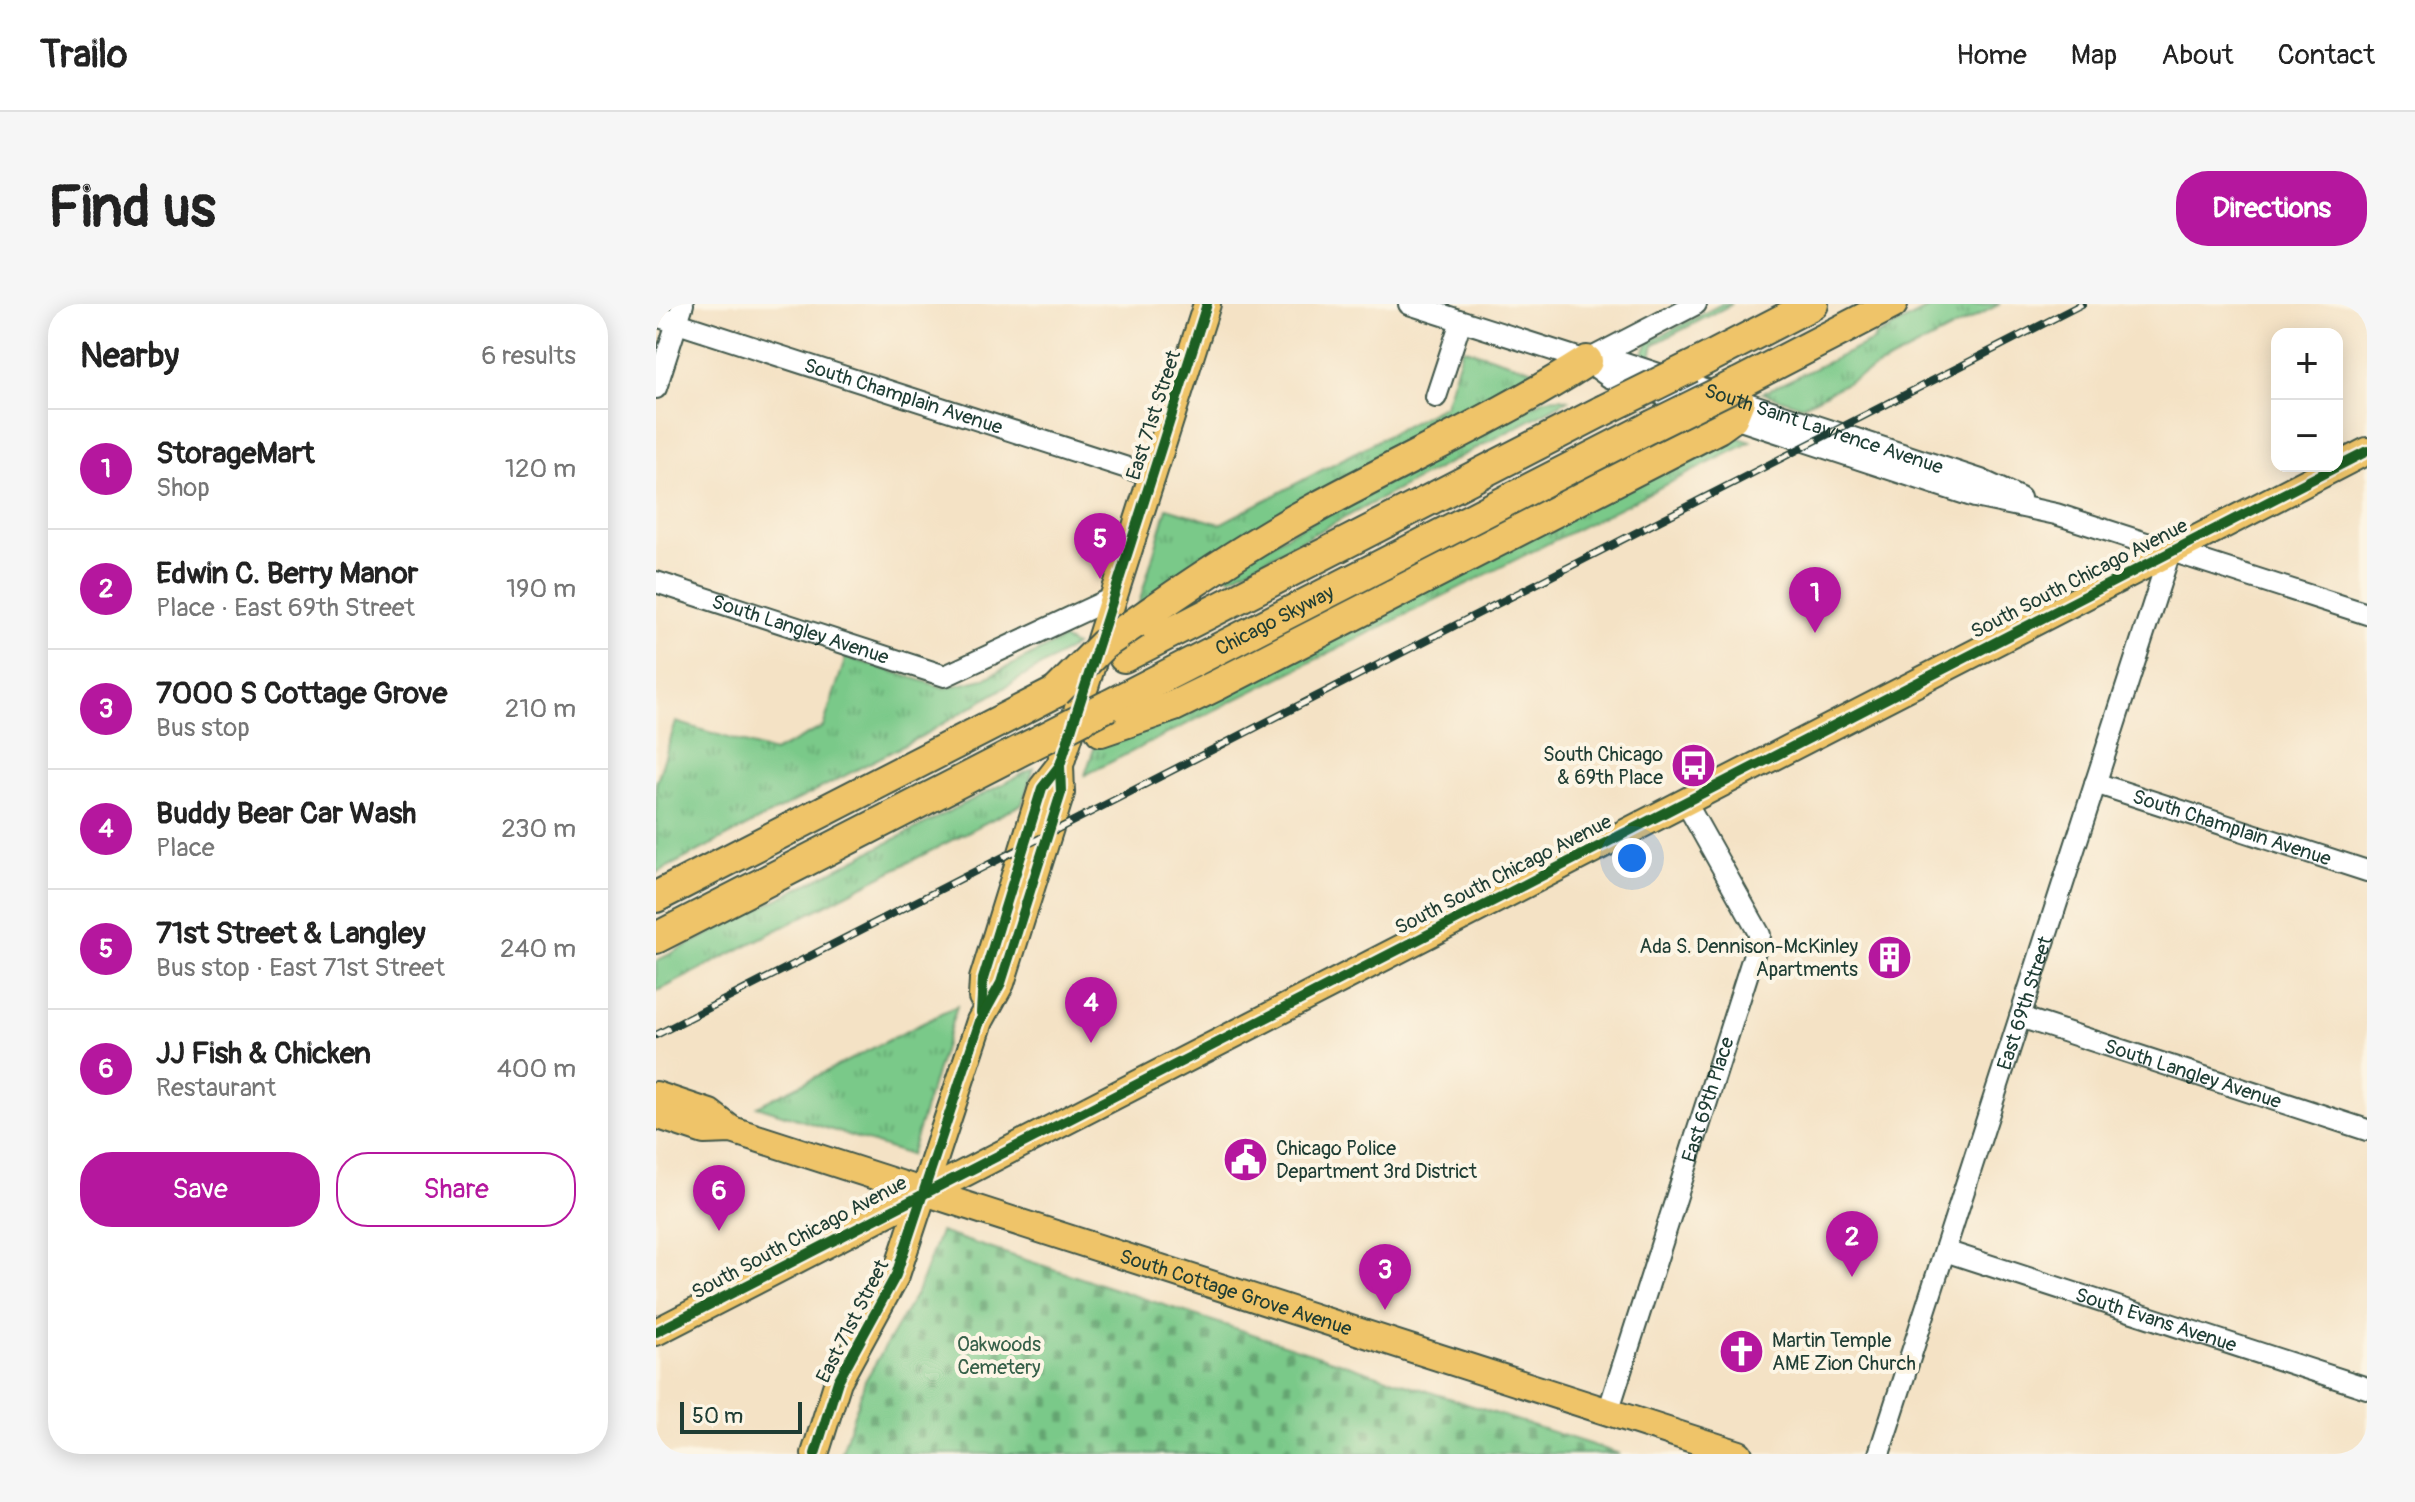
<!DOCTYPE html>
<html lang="en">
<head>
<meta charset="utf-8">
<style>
	:root { --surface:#fff; --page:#f6f6f6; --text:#222; --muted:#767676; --line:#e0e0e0; --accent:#b5179e }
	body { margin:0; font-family:Pangolin,sans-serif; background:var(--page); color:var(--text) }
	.controls { position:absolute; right:24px; top:24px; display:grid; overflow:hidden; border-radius:16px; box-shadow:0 4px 20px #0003 }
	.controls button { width:72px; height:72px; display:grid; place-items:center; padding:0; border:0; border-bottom:2px solid var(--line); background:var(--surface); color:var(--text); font:40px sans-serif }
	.scale { position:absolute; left:24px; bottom:20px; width:122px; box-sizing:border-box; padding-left:8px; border:4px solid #1f3d34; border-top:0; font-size:22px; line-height:28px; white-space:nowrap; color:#1f3d34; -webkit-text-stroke:6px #fcf5e5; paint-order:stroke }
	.you { position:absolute; left:976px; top:554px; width:28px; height:28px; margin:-20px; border:6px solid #fff; border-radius:50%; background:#1a73e8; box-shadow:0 0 0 12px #1a73e833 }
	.badge { display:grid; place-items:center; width:52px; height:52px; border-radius:50%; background:var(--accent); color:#fff; font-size:26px; font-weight:700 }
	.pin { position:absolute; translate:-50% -66px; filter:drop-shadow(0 2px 4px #0008) }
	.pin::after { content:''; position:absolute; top:42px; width:28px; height:24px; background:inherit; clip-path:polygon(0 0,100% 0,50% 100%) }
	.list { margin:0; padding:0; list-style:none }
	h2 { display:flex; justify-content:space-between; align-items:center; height:104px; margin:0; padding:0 32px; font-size:34px }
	h2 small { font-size:26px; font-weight:400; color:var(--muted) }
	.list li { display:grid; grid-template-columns:52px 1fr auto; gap:24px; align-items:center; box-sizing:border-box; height:120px; padding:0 32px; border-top:2px solid var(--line) }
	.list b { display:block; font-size:30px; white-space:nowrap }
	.list p { margin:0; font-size:26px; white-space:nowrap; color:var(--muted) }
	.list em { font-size:26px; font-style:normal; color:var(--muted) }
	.actions { display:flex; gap:16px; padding:24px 32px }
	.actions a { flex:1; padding:18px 0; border:2px solid var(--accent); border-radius:32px; text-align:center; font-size:28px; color:var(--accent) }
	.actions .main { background:var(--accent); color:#fff }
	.map { position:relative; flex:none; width:1711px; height:1150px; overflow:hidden; border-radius:32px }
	header { display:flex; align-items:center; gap:48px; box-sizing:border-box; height:112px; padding:0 40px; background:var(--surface); border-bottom:2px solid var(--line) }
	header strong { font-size:38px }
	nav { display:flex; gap:44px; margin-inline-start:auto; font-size:28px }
	.intro { display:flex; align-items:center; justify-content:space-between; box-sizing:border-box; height:192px; padding:0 48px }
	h1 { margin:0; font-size:56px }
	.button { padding:20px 36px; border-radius:32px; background:var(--accent); color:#fff; font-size:28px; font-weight:700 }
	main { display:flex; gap:48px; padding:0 48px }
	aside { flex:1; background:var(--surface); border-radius:32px; box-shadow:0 4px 20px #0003 }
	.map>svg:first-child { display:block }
</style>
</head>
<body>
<header>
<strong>Trailo</strong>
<nav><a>Home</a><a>Map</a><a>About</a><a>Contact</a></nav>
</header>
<div class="intro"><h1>Find us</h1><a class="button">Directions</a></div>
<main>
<aside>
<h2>Nearby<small>6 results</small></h2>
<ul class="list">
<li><span class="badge">1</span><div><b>StorageMart</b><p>Shop</p></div><em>120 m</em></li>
<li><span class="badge">2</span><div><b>Edwin C. Berry Manor</b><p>Place · East 69th Street</p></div><em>190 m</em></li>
<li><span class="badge">3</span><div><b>7000 S Cottage Grove</b><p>Bus stop</p></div><em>210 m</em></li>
<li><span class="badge">4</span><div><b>Buddy Bear Car Wash</b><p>Place</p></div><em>230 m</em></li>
<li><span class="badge">5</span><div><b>71st Street &amp; Langley</b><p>Bus stop · East 71st Street</p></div><em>240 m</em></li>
<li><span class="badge">6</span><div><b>JJ Fish &amp; Chicken</b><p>Restaurant</p></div><em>400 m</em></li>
</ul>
<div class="actions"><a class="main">Save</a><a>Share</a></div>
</aside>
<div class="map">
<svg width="1711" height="1150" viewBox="0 0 1711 1150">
	<defs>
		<pattern id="grass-tufts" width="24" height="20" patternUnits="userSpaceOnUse" patternTransform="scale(2)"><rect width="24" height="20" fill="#7ac989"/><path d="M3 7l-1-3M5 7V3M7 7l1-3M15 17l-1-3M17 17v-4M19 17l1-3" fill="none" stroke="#63a471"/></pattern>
		<pattern id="cemetery-stones" width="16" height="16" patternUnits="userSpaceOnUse" patternTransform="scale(2)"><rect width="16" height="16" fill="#7ac989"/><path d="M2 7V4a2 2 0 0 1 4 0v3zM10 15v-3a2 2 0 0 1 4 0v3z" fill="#63a471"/></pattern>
	</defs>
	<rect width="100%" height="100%" fill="#fcf5e5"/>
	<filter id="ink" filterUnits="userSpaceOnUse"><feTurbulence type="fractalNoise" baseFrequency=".0125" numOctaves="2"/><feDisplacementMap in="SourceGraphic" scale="16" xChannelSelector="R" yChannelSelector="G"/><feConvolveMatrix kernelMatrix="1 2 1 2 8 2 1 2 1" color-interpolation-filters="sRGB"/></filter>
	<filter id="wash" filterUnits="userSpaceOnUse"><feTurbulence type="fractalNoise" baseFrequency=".006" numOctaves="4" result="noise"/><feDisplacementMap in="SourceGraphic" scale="32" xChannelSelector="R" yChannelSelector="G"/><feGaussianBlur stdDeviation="1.8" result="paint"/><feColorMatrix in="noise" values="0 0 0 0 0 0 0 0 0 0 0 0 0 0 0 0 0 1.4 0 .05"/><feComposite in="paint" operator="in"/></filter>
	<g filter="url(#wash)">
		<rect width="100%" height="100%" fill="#f4e2c5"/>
		<g fill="url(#grass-tufts)" stroke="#4c835e" stroke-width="2">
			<path d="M1066 0H1076L998 40 995 54 987 49 992 38Z"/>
			<path d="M1281 0H1344L1146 102 1106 89 1219 36 1218 33Z"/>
			<path d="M807 44 881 67 880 75 482 303 511 204 564 220 789 101Z"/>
			<path d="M904 94 912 96 574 274 568 264 889 95Z"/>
			<path d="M1075 131 1095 138 429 471 440 439Z"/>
			<path d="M407 335 419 342 266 432 0 569V480L20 418 118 448 167 423 190 353 289 384 328 375Z"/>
			<path d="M378 464 366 500 0 688V657Z"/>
			<path d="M301 702 254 851 101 802Z"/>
		</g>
		<path fill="url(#cemetery-stones)" stroke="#4c835e" stroke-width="2" d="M284 928 964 1150H185L209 1077 262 986Z"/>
	</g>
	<g filter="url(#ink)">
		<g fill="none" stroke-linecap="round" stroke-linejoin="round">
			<defs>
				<g id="minor">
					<path d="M753 0 931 57 953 73 1319 193 1400 210 1711 310"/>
					<path id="s1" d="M0 12 496 172"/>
					<path d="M934 55 1040 0"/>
					<path id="s2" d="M931 57 960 56 1325 176 1364 194"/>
					<path d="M0 84 27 0"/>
					<path d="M780 93 805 17"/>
					<path id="s3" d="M0 278 289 372 458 293"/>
					<path id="s4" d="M1439 479 1711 567"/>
					<path id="s5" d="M1364 713 1711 826"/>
					<path id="s6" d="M1289 947 1711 1084"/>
					<path id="s7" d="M952 1108 1104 631 1029 497"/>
					<path id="s8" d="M1223 1150 1514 248"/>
				</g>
				<g id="major">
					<path d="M326 693 327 675 386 484 404 461"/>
					<path d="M0 791 54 809 76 826"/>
					<path id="s9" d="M0 811 48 827 76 826 1083 1150"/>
					<path d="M0 1028 1711 147"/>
					<path d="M159 1150 182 1077 240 971 324 717 345 679 405 489 404 461 551 0"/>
				</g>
				<g id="highway">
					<path d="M1035 63 1157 0"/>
					<path d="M1083 79 1236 0"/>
					<path d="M479 319C537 278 595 239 658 205 749 155 844 113 931 57"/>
					<path d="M468 353 946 107"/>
					<path id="s10" d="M453 401 994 123"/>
					<path d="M445 427 518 402 561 381 1062 124 1076 114 1083 97"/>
					<path d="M0 593 400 388"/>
					<path d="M0 634 385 436"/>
				</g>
			</defs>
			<use href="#minor" stroke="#3f564a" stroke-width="24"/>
			<use href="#major" stroke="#3f564a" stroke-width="30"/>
			<use href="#highway" stroke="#3f564a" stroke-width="34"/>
			<use href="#minor" stroke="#fff" stroke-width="20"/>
			<use href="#major" stroke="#efc469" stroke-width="26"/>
			<use href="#highway" stroke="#efc469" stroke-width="30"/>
			<defs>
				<path id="rail" d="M0 731 1426 0"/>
			</defs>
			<use href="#rail" stroke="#1f3d34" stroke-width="8"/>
			<use href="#rail" stroke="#fcf5e5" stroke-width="5" stroke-dasharray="15" stroke-linecap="butt"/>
			<defs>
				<g id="highway-bridge">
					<path d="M946 107 1035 63"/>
					<path d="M994 123 1083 79"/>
					<path d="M400 388 448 340 479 319"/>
					<path d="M385 436 453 401"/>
				</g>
			</defs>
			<use href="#highway-bridge" stroke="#3f564a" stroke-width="34" stroke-linecap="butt"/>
			<use href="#highway-bridge" stroke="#efc469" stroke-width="30"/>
			<defs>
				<g id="cycleway">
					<path d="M325 709 327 675 386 484 404 461"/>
					<path d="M0 1028 1711 147"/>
					<path d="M159 1150 182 1077 240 971 324 717 345 679 405 489 404 461 551 0"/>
				</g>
			</defs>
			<use href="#cycleway" stroke="#fcf5e5" stroke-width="15"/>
			<use href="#cycleway" stroke="#1b5e20" stroke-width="10"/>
		</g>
	</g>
	<defs>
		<symbol id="bus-disc" viewBox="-11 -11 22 22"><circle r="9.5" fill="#b5179e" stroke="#fcf5e5"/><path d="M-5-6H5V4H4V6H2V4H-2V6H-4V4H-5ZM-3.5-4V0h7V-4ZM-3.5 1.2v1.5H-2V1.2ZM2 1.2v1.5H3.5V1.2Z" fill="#fff"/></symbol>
		<symbol id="building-disc" viewBox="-11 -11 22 22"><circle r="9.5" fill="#b5179e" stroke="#fcf5e5"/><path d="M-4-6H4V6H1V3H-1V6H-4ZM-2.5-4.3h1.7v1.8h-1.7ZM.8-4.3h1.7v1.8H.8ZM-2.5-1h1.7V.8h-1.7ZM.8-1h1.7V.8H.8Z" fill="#fff"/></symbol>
		<symbol id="civic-disc" viewBox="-11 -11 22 22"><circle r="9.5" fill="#b5179e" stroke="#fcf5e5"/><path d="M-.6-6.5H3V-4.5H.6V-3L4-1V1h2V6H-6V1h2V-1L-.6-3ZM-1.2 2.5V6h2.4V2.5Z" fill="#fff"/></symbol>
		<symbol id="church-disc" viewBox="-11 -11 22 22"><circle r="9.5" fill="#b5179e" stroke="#fcf5e5"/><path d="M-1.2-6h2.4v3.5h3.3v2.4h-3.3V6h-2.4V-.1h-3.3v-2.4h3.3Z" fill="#fff"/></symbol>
	</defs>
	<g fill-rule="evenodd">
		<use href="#bus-disc" x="1012" y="436" width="51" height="51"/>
		<use href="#building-disc" x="1208" y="628" width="51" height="51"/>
		<use href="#civic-disc" x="564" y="830" width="51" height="51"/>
		<use href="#church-disc" x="1060" y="1022" width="51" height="51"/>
	</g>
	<g text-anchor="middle" stroke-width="8" stroke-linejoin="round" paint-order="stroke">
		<g font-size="20" fill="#1f3d34" stroke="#fcf5e5">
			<text dy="7" stroke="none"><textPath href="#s1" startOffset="260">South Champlain Avenue</textPath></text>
			<text transform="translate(497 111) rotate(-72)" y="7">East 71st Street</text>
			<text dy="7" stroke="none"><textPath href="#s2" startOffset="248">South Saint Lawrence Avenue</textPath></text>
			<text transform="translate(1423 274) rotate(-27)" y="7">South South Chicago Avenue</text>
			<text dy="7" stroke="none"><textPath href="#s10" startOffset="186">Chicago Skyway</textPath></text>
			<text dy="7" stroke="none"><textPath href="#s3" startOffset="152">South Langley Avenue</textPath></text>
			<text dy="7" stroke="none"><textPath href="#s4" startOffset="144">South Champlain Avenue</textPath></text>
			<text transform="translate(847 570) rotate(-27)" y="7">South South Chicago Avenue</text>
			<text dy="7" stroke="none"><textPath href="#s8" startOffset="474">East 69th Street</textPath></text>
			<text dy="7" stroke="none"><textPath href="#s5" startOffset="182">South Langley Avenue</textPath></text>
			<text dy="7" stroke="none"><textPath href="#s7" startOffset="328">East 69th Place</textPath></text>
			<text transform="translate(143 933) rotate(-28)" y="7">South South Chicago Avenue</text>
			<text dy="7" stroke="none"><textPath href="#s9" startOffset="608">South Cottage Grove Avenue</textPath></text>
			<text dy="7" stroke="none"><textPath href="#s6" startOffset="222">South Evans Avenue</textPath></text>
			<text transform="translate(196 1017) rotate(-63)" y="7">East 71st Street</text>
		</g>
		<g font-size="20" fill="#1f3d34" stroke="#fcf5e5" text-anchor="end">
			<text x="1007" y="457">South Chicago<tspan x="1007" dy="23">&amp; 69th Place</tspan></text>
			<text x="1202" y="649">Ada S. Dennison-McKinley<tspan x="1202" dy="23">Apartments</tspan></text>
			<text x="620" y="851" text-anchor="start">Chicago Police<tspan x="620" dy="23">Department 3rd District</tspan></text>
			<text x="1116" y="1043" text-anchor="start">Martin Temple<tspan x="1116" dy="23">AME Zion Church</tspan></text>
		</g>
		<g font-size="20" fill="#366049" stroke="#fcf5e5">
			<text x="343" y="1047">Oakwoods<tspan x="343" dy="23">Cemetery</tspan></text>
		</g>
	</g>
</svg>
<div class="controls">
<button>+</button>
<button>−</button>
</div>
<div class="scale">50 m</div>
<div class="you"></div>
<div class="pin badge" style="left:1159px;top:329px">1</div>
<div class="pin badge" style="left:1196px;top:973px">2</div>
<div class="pin badge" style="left:729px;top:1006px">3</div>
<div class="pin badge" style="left:435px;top:739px">4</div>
<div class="pin badge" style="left:444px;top:275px">5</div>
<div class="pin badge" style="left:63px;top:927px">6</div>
</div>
</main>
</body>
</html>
